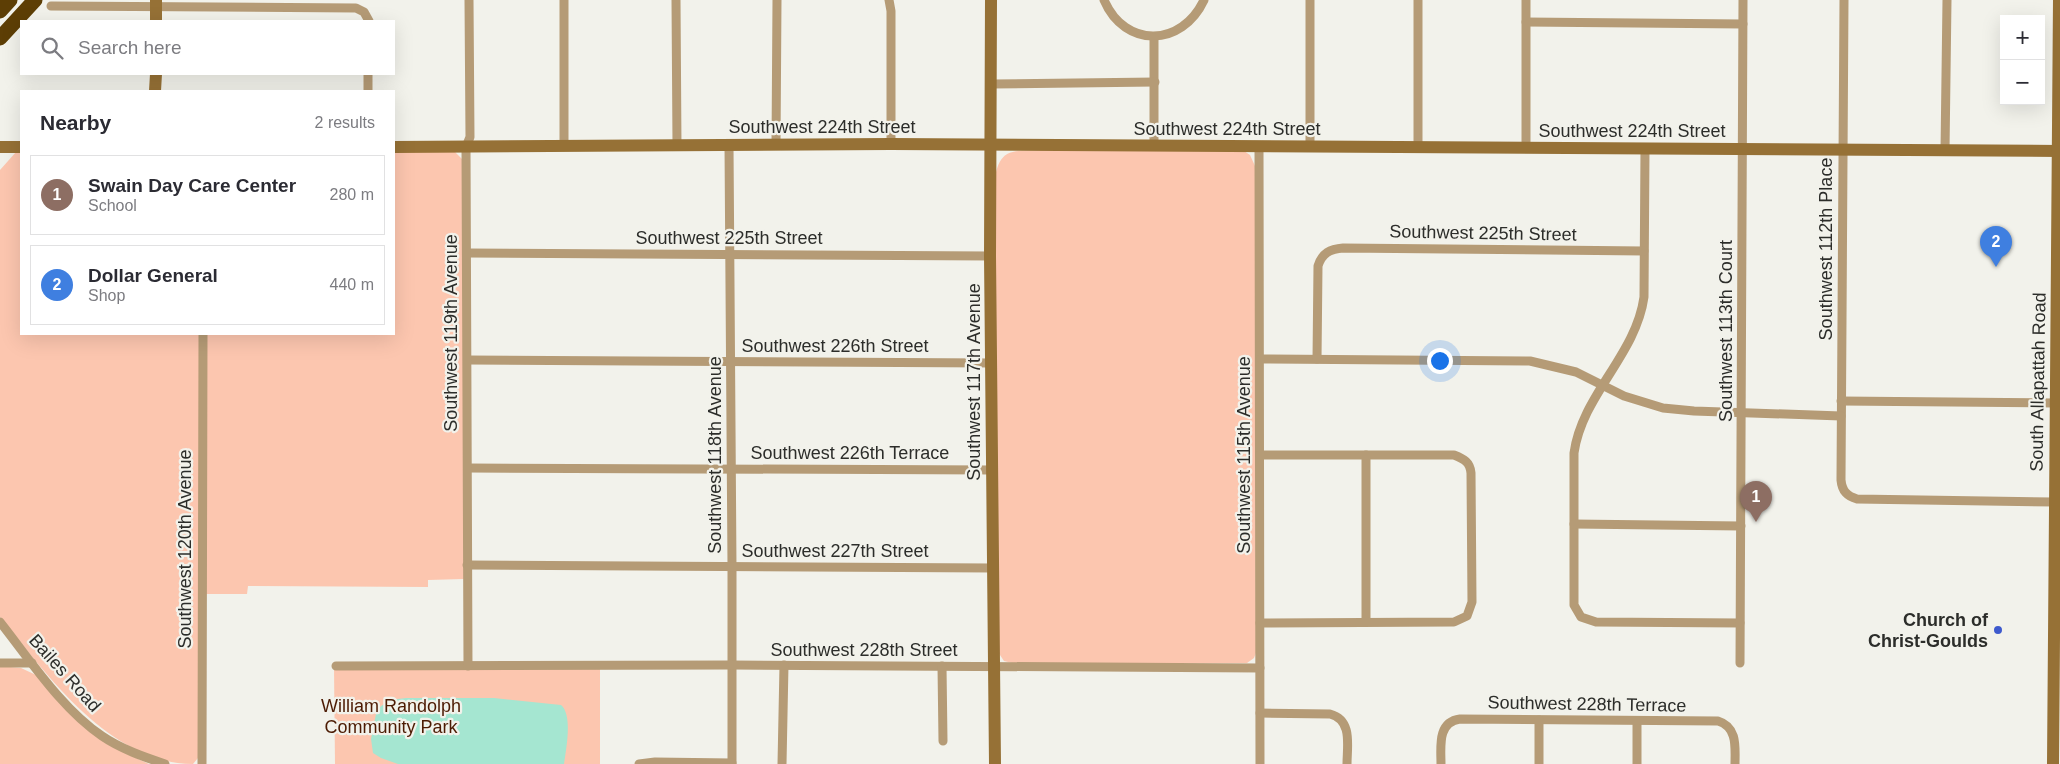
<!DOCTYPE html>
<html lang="en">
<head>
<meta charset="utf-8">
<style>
	:root { --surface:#fff; --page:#f2f2f3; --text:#2b2b33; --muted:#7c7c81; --line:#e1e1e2; --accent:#0b8043 }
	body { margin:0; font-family:Helvetica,sans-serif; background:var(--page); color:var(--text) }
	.controls { position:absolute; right:15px; top:15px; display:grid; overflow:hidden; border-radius:0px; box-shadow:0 5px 20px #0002 }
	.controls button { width:45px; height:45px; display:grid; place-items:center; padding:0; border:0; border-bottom:1px solid var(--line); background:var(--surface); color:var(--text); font:25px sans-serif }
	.you { position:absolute; left:1439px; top:360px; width:18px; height:18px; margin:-12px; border:4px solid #fff; border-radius:50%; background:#1a73e8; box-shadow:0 0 0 8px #1a73e833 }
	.badge { display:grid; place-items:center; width:32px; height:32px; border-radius:50%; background:var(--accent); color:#fff; font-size:16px; font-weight:700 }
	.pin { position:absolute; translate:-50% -41px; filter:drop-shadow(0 1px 2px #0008) }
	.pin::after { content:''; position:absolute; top:26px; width:18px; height:15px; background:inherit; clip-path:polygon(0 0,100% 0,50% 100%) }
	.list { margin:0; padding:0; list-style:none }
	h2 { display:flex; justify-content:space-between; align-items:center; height:65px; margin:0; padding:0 20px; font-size:21px }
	h2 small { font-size:16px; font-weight:400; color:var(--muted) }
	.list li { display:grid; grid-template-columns:32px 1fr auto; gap:15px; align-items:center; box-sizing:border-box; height:80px; margin:0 10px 10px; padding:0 10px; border:1px solid var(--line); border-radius:0px }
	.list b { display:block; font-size:19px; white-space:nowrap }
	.list p { margin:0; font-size:16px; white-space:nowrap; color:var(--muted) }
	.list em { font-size:16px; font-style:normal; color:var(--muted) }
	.icon { flex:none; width:28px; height:28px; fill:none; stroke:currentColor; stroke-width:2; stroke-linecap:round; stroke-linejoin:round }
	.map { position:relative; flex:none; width:2060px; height:764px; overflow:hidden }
	.search { position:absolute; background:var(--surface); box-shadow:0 5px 20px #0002; left:20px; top:20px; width:375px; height:55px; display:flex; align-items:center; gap:12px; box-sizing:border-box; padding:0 18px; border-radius:0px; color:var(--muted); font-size:19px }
	.panel { position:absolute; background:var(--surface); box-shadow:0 5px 20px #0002; left:20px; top:90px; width:375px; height:245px; border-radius:0px }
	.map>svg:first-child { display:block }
</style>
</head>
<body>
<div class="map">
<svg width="2060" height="764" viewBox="0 0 2060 764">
	<rect width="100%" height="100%" fill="#f2f2eb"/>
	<g fill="#fcc6af">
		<path d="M1042 150 1244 151 1250 155 1255 166 1256 653 1254 658 1247 663H1012L1004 661 998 652 995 177C1001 146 1015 152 1042 150Z"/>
		<path d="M394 151 455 152 463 160 464 579 428 580V587L248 586 247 594H199L198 758 193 764C111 764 47 675 0 617V170L16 152H21V334H394Z"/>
		<path d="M0 666 21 668 36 675 119 750 149 764H0Z"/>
		<path d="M334 667 600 668V764H335Z"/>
	</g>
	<path fill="#a5e6d1" d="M406 698H494L561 705C573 715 566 749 564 764H398L381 758 373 753 371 739 377 709 390 700Z"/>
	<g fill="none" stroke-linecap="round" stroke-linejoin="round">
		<g stroke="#b59b76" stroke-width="9">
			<path d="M676 0 677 145"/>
			<path d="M889 0 891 11V144"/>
			<path d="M1104 0C1125 49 1182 47 1204 0"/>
			<path d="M1844 0 1841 480C1842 491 1847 496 1857 499L2054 502"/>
			<path d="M51 6 356 8 364 12 369 21"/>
			<path d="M1526 22 1743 24"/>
			<path d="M1154 38V145"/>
			<path d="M992 84 1155 82"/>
			<path d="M368 91V74"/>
			<path d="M564 145V0"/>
			<path d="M729 145 732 567V764"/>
			<path d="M776 145 777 0"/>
			<path d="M1259 146 1260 764"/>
			<path d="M1310 147V0"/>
			<path d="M1418 147V0"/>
			<path d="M1526 148V0"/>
			<path d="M1645 149 1644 297C1636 355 1582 395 1574 453V605L1581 617 1596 622 1740 623"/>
			<path d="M1945 151 1947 0"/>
			<path d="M468 253 990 256"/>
			<path d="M1261 359 1530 361 1576 372 1624 396 1663 408 1694 411 1841 416"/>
			<path d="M1317 359 1318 266C1322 253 1330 249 1343 248L1644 251"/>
			<path d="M468 360 991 363"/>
			<path d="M1841 401 2055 403"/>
			<path d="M468 468 992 470"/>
			<path d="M1574 524 1741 526"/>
			<path d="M467 565 992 568"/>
			<path d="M1366 621V455"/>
			<path d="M0 622C30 660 62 709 102 736 121 749 144 757 165 764"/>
			<path d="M1260 623 1454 622 1467 616 1472 602 1471 473C1470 462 1464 459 1454 455H1260"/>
			<path d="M0 663H32"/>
			<path d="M1740 663 1743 0"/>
			<path d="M336 666 731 665 1260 668"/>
			<path d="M468 666 466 147 470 137 469 0"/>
			<path d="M942 666 943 741"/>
			<path d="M1260 713 1330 714C1353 720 1347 746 1347 764"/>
			<path d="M1637 721V764"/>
			<path d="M202 764 203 334"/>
			<path d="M639 764 655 762 732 763"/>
			<path d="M782 764 784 665"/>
			<path d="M1441 764C1441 747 1437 722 1460 719L1718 721C1738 727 1735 748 1735 764"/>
			<path d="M1539 764V720"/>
		</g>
		<g stroke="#967136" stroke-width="12">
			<path d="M991 0 990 256 995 764"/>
			<path d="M156 21V0"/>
			<path d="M155 91 156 74"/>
			<path d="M0 147H21"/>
			<path d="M394 147 891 144 2060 151"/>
			<path d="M2053 764 2059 0"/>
		</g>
		<g stroke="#5d3e05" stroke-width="15">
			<path d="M0 11 10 0"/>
			<path d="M0 38 35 0"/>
		</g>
	</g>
	<circle fill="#3e5acd" stroke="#f2f2eb" stroke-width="2" cx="1998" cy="630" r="5"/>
	<g text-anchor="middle" stroke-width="4.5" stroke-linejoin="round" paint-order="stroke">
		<g font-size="18" fill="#2c2d2a" stroke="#f2f2eb">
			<text x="822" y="133">Southwest 224th Street</text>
			<text x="1227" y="135">Southwest 224th Street</text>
			<text x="1632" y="137">Southwest 224th Street</text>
			<text transform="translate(1483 233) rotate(1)" y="6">Southwest 225th Street</text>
			<text x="729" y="244">Southwest 225th Street</text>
			<text transform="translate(1826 249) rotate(-90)" y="6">Southwest 112th Place</text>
			<text transform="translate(1726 331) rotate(-90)" y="6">Southwest 113th Court</text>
			<text transform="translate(451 333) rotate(-90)" y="6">Southwest 119th Avenue</text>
			<text x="835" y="352">Southwest 226th Street</text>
			<text transform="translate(974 382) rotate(-90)" y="6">Southwest 117th Avenue</text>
			<text transform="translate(2038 382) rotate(-89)" y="6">South Allapattah Road</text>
			<text x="850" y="459">Southwest 226th Terrace</text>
			<text transform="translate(715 455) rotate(-90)" y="6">Southwest 118th Avenue</text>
			<text transform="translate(1244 455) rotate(-90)" y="6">Southwest 115th Avenue</text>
			<text transform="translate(185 549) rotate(-90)" y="6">Southwest 120th Avenue</text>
			<text x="835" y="557">Southwest 227th Street</text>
			<text x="864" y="656">Southwest 228th Street</text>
			<text transform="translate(65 673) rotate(48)" y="6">Bailes Road</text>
			<text transform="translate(1587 704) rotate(1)" y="6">Southwest 228th Terrace</text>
		</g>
		<g font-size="18" font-weight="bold" fill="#2c2d2a" stroke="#f2f2eb" text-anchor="end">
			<text x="1988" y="626">Church of<tspan x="1988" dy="21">Christ-Goulds</tspan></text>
		</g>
		<g font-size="18" fill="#4c1b03" stroke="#f2f2eb">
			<text x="391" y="712">William Randolph<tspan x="391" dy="21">Community Park</tspan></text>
		</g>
	</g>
</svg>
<div class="controls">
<button>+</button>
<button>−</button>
</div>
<div class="you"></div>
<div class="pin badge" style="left:1756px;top:522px;background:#8d6e63">1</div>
<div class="pin badge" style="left:1996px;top:267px;background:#3f7fe0">2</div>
<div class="search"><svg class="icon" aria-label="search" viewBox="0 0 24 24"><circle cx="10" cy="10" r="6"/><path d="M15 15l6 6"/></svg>Search here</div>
<section class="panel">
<h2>Nearby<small>2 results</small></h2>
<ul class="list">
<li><span class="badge" style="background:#8d6e63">1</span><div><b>Swain Day Care Center</b><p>School</p></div><em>280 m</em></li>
<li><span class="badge" style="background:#3f7fe0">2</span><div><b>Dollar General</b><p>Shop</p></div><em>440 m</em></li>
</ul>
</section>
</div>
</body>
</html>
